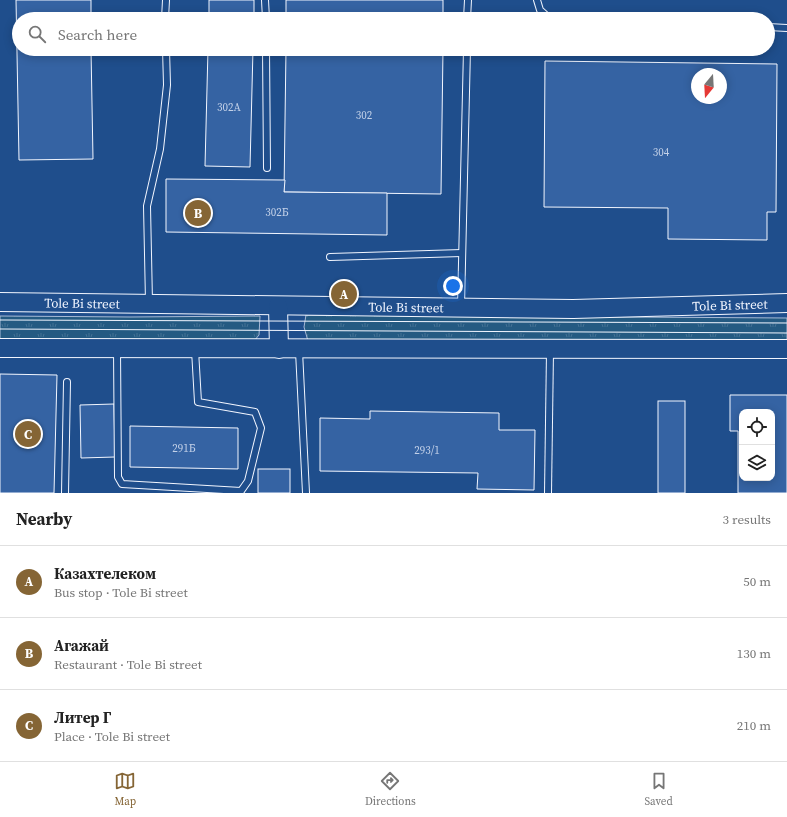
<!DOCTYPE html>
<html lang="en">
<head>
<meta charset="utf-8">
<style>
	:root { --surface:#fff; --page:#f2f2f2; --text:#222; --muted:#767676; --line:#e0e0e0; --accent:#856535 }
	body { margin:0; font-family:"Source Serif 4",serif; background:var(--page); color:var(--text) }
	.controls { position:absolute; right:12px; bottom:12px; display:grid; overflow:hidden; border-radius:8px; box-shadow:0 2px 10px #0003 }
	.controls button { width:36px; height:36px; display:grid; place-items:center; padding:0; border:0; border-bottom:1px solid var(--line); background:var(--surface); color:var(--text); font:20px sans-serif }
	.compass { position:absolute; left:691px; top:68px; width:36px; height:36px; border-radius:50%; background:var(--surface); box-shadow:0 2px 10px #0003; rotate:198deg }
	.you { position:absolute; left:453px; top:286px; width:14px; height:14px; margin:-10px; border:3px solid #fff; border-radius:50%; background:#1a73e8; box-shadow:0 0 0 6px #1a73e833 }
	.badge { display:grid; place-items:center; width:26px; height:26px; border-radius:50%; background:var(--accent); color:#fff; font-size:13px; font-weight:700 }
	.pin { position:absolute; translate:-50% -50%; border:2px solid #fff; box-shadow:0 1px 4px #0006 }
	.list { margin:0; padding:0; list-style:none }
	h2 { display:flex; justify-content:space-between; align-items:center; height:52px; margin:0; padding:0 16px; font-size:17px }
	h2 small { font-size:13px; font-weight:400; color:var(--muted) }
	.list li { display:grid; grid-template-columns:26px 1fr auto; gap:12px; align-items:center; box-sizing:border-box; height:72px; padding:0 16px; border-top:1px solid var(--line) }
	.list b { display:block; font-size:15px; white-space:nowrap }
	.list p { margin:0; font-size:13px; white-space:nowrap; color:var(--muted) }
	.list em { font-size:13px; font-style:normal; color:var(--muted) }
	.icon { flex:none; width:22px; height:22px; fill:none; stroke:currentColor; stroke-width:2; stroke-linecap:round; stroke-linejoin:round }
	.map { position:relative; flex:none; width:787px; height:493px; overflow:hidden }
	.search { position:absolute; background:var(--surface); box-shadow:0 2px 10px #0003; left:12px; right:12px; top:12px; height:44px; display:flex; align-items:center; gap:10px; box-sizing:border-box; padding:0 14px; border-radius:22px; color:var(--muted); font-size:15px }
	.sheet { height:268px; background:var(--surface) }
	nav { display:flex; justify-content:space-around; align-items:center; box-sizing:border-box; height:56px; border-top:1px solid var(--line); background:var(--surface); font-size:11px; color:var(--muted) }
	nav a { display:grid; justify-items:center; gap:2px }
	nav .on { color:var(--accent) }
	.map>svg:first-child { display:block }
</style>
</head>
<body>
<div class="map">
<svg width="787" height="493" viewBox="0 0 787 493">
	<defs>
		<pattern id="grass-tufts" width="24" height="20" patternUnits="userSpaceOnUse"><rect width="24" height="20" fill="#245a82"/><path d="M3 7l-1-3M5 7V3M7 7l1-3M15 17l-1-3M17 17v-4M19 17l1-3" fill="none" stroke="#447295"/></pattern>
	</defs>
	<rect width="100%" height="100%" fill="#1f4e8c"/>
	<g fill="url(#grass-tufts)" stroke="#a8bbd7">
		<path d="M306 315 787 318V341H308L304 327Z"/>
		<path d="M0 316 130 317 260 316 259 335 254 341 0 340Z"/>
	</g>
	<g fill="#3563a3" stroke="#f2f6ff" fill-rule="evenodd">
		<path d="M16 0H91V19H19V49H91L93 159 19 160Z"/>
		<rect x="209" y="0" width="45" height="19"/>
		<rect x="286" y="0" width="157" height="19"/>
		<path d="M208 49H253L250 167 205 166Z"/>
		<path d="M286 49H443L441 194 284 192Z"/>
		<path d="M545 61 777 64 776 212H767V240L668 239V208L544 207ZM697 74H721V98H697Z"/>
		<path d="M166 179 285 180 284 192 387 193V235L166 232Z"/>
		<path d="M0 374 57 375 54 493H0Z"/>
		<path d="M730 395H787V493H738V431H730ZM742 412H772V478H742Z"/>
		<rect x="658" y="401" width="27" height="92"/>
		<path d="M114 404 115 457 81 458 80 405Z"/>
		<path d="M370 411 499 413V430H535L534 490 477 489 478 473 320 471V418L370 419Z"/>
		<path d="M130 426 238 428V469L130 467Z"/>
		<rect x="258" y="469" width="32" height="24"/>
	</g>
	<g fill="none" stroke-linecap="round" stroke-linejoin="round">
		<defs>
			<g id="service">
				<path d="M265 0 266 19"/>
				<path d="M537 0 540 10 550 19"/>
				<path d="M165 19 166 0"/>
				<path d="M467 19 468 0"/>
				<path d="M768 27 787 28"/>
				<path d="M266 49 267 168"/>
				<path d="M330 257 462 253"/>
				<path d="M149 302 147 206 160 149 167 85 166 49"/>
				<path d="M461 306 467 49"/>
				<path d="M117 350 118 477 122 484 241 491 248 481 261 428 255 412 198 402 195 350"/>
				<path d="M299 351 306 493"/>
				<path d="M65 493 67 382"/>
				<path d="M548 493 550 351"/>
			</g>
			<g id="secondary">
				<path id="s1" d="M0 302 573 309 787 303"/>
				<path d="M278 306 279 349"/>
				<path d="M0 348 787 349"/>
			</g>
		</defs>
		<use href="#service" stroke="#f2f6ff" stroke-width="8"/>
		<use href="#secondary" stroke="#f2f6ff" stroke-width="20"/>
		<use href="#service" stroke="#1f4e8c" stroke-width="6"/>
		<use href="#secondary" stroke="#1f4e8c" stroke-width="18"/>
		<g stroke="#f2f6ff" stroke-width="1">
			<path d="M0 320 787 323"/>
			<path d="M0 329 787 333"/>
		</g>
	</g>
	<g text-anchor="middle" stroke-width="3" stroke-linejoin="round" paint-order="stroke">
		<g font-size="11" fill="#c3d1e8">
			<text x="229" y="111">302А</text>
			<text x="364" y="119">302</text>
			<text x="661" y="156">304</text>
			<text x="277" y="216">302Б</text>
			<text x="184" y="452">291Б</text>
			<text x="427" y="454">293/1</text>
		</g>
		<g font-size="13" fill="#f2f6ff" stroke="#1f4e8c">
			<text dy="5" stroke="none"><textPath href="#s1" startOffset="82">Tole Bi street</textPath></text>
			<text dy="5" stroke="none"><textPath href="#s1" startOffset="730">Tole Bi street</textPath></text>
			<text dy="5" stroke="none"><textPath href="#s1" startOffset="406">Tole Bi street</textPath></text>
		</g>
	</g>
</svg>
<div class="controls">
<button><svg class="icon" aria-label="locate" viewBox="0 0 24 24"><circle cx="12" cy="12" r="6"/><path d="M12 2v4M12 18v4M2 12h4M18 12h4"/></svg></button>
<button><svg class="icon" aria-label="layers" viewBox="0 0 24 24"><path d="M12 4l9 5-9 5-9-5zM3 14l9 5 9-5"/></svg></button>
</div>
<svg class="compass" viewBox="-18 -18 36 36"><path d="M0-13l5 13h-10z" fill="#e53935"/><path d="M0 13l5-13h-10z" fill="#767676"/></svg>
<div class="you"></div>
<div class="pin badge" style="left:344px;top:294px">A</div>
<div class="pin badge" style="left:198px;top:213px">B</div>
<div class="pin badge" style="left:28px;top:434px">C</div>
<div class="search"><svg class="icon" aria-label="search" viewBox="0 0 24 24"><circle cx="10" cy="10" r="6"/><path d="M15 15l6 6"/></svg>Search here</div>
</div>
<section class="sheet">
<h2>Nearby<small>3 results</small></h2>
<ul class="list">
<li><span class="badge">A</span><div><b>Казахтелеком</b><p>Bus stop · Tole Bi street</p></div><em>50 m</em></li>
<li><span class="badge">B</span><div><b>Агажай</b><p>Restaurant · Tole Bi street</p></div><em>130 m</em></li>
<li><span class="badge">C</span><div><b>Литер Г</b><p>Place · Tole Bi street</p></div><em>210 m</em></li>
</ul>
</section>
<nav>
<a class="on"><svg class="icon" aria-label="map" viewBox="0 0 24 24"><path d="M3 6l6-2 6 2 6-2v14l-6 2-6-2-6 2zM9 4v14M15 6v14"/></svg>Map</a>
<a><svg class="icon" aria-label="directions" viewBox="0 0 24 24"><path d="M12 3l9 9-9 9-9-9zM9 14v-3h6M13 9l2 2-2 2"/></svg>Directions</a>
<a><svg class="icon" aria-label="saved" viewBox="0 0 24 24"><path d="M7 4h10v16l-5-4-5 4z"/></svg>Saved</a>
</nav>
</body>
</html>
